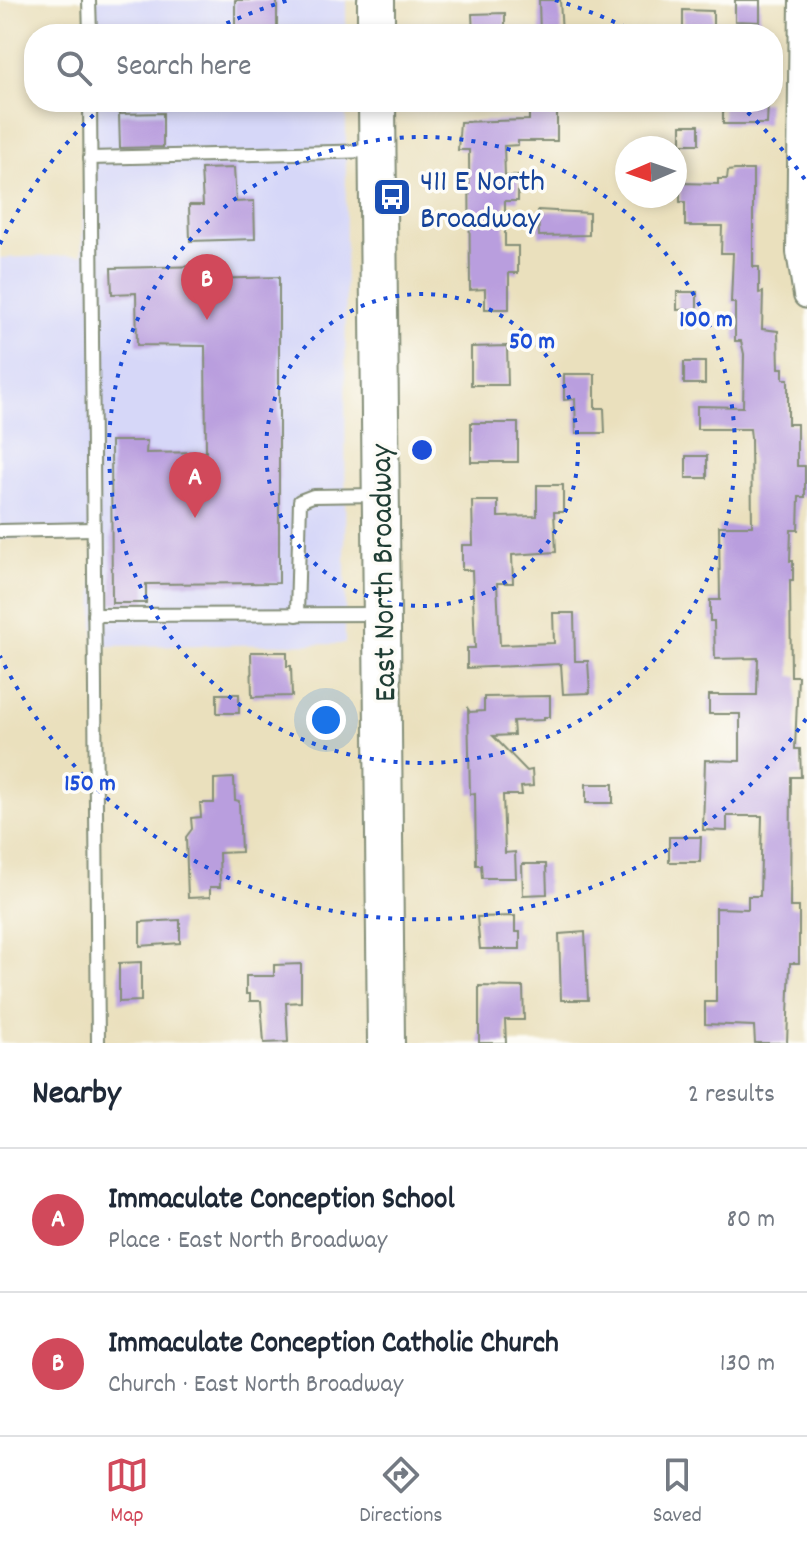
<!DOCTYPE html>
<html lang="en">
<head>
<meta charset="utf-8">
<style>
	:root { --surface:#fff; --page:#f2f2f3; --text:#1f2937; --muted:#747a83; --line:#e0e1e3; --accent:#d1495b }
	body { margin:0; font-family:Dekko,sans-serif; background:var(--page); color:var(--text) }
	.compass { position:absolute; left:615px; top:136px; width:72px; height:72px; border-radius:50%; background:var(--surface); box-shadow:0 4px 12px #0003; rotate:268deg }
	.you { position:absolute; left:326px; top:720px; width:28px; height:28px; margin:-20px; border:6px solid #fff; border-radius:50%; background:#1a73e8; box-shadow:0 0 0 12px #1a73e833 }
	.badge { display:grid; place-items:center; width:52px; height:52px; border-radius:50%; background:var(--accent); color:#fff; font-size:26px; font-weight:700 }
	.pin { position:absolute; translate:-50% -66px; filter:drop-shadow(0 2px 4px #0008) }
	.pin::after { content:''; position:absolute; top:42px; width:28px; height:24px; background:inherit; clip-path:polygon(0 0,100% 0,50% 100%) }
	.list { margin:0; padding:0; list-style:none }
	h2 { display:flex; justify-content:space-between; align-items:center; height:104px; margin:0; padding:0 32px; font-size:34px }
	h2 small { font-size:26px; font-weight:400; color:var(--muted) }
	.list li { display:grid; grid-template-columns:52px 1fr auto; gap:24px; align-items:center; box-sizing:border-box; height:144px; padding:0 32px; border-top:2px solid var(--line) }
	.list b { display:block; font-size:30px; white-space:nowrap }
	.list p { margin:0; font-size:26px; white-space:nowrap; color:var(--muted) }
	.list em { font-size:26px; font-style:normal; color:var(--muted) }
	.icon { flex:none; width:44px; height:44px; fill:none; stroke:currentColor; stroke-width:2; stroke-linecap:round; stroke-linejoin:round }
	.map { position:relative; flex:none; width:807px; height:1043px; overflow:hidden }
	.search { position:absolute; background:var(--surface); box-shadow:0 4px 12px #0003; left:24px; right:24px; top:24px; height:88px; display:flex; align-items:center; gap:20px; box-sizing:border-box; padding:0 28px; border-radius:32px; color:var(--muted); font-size:30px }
	.sheet { height:392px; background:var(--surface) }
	nav { display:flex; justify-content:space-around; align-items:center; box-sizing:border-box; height:112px; border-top:2px solid var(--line); background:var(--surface); font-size:22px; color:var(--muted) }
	nav a { display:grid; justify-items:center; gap:4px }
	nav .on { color:var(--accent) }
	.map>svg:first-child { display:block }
</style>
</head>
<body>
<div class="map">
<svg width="807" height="1043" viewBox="0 0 807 1043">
	<rect width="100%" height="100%" fill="#fdfcf7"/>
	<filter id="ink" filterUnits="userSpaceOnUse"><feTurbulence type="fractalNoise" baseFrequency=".0125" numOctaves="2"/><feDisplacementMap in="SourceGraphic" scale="16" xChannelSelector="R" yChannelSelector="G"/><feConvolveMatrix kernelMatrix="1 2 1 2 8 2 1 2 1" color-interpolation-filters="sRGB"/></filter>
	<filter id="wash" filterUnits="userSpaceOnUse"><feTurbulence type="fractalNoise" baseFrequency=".006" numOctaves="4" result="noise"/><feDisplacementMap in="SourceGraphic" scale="32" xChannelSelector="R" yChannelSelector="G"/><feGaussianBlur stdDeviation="1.8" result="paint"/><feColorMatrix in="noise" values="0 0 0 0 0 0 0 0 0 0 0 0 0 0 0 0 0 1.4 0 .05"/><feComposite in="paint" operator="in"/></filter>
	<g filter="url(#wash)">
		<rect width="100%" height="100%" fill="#eae0bd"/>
		<g fill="#d6d7f8">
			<rect x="87" y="0" width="259" height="34"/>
			<path d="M85 102H346L345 644 94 646 93 536 0 539V258L82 255Z"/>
		</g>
		<g id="blocks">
			<g fill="#b99ede">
				<rect x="235" y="0" width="42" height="34"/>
				<path d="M539 0H560L562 34H540Z"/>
				<path d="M735 0H760V22L735 21Z"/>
				<path d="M683 10 713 11V29H683Z"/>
				<path d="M505 13V34H473L472 14Z"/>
				<path d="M529 102H557V141H518V145L504 146 505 176H518V201H505V246H518V273H509V309H485V289L470 290 469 150H458L460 122 529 120Z"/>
				<path d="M732 102H768L767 124H723V106H732Z"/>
				<path d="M163 113V147L120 148 119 114Z"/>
				<rect x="681" y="125" width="18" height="19"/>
				<path d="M234 168 236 202 254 201 255 239 190 241 189 205H203L201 169Z"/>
				<path d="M735 170H753V267H759V293L763 292 762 329 778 331 779 368H783V379H788V424H797V466H805V497H799L798 530H791L790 561H793V580H790L791 676H798L795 749H800L801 777H791L790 907H799V963H790L787 1043H755L754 1026 705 1024V1002H716V908L748 909V896H760L762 816H727V831L703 830 705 760 740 761V714H709V695H757L758 658 715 659 714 621H710V600H720L719 526H752L751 438 750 429H697V406L743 407 744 354 741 341H735V303H731L733 253H721L722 226H685V202H680V183L718 184V179H727L728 171Z"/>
				<path d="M538 210 589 213V235L539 236Z"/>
				<path d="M207 266V279L279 277V583L146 584V603H112L111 441H147L146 453 206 452 205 346 137 345 136 293 112 294 111 268Z"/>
				<path d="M677 292H697V309L677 310Z"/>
				<path d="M507 346 508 385H471V347Z"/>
				<rect x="684" y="362" width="21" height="22"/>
				<path d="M564 374H595V408H604L605 433H576L575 399 564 400Z"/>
				<rect x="471" y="423" width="47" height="39"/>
				<rect x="686" y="456" width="21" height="22"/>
				<path d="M537 485H563V512H554L556 552 512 555 513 583H497L500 645 554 643 553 613H574L575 661H588L590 693 563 694 561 664 467 668V648H475L472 570H462V545H473L472 501H498V517L537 516Z"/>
				<path d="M251 652H287V666H291L292 696 252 697Z"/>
				<rect x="217" y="694" width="22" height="19"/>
				<path d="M550 696V717H544V720L513 721 514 735 493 736 527 771 532 770 533 786 521 787 522 795H503L505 853 515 852 516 878H482L481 865H476L475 793 470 794 468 709 470 712 484 711V697Z"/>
				<path d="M234 778 235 800 239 801 241 852 219 853 220 887H210V897L188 898 186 837 192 829 191 818 201 817 200 803H214V779Z"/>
				<rect x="586" y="784" width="27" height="19"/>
				<path d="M669 837H701L700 862H669Z"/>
				<path d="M522 864H546L547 894 523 895Z"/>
				<path d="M515 916V932H520V949H480L477 917Z"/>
				<path d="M180 920V943L140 946V922Z"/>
				<path d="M585 932 588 1000H561L559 934Z"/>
				<path d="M141 962V1001L119 1002V963Z"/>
				<path d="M301 964V1002L286 1003 288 1042 264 1043 261 1001H250V994H246V976H274V965Z"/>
				<path d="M479 986 523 987 524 1020H505L506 1043H479Z"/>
			</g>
		</g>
	</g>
	<g filter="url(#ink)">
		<use href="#blocks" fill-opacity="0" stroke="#848e78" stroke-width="2"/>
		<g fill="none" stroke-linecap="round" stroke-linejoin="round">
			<defs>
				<g id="lane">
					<path d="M89 0 90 34"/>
					<path d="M90 102 98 1043"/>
					<path d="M90 158 374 151"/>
					<path d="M0 531 93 529"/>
					<path d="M94 615 378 614"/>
					<path d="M297 615 300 501 313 496 378 495"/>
				</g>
				<path id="street" d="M803 0 800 252 807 295"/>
				<g id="secondary">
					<path d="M376 0V34"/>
					<path d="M377 102 386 1043"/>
				</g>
			</defs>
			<use href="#lane" stroke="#848e78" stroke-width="16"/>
			<use href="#street" stroke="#848e78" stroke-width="30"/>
			<use href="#secondary" stroke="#848e78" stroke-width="40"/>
			<use href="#lane" stroke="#fff" stroke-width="12"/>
			<use href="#street" stroke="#fff" stroke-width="26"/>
			<use href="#secondary" stroke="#fff" stroke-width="36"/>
		</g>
	</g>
	<g fill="none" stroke="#1d4ed8" stroke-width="4" stroke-dasharray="4 8">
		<circle cx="422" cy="450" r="156"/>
		<circle cx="422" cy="450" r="313"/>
		<path d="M806 719A469 469 0 0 1 0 656M0 244A469 469 0 0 1 105 104M205 34A469 469 0 0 1 289 0M555 0A469 469 0 0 1 639 34M739 104A469 469 0 0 1 806 181"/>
	</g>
	<defs>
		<symbol id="bus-square" viewBox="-11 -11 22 22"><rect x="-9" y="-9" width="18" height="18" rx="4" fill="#1a4fb4" stroke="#fdfcf7"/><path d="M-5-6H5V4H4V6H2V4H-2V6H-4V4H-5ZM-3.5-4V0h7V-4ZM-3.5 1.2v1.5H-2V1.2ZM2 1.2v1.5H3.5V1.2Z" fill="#fff"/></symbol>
	</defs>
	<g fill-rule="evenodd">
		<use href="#bus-square" x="370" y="175" width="44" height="44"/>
	</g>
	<g text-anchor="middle" stroke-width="7" stroke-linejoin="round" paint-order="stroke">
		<g font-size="32" fill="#164399" stroke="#fdfcf7" text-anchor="start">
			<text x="420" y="190">411 E North<tspan x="420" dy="37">Broadway</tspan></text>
		</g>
		<g font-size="32" fill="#1f3d34" stroke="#fdfcf7">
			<text transform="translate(381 573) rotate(-91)" y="11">East North Broadway</text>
		</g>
	</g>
	<circle cx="422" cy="450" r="12" fill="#1d4ed8" stroke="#fdfcf7" stroke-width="4"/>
	<g font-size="24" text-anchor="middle" font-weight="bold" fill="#1d4ed8" stroke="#fdfcf7" stroke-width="7" stroke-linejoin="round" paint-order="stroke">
		<text x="706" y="326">100 m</text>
		<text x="532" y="348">50 m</text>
		<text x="90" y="790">150 m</text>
	</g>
</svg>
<svg class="compass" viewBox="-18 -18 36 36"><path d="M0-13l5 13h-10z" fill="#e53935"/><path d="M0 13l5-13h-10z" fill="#747a83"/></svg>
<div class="you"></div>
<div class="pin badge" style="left:195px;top:518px">A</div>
<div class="pin badge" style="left:207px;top:320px">B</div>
<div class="search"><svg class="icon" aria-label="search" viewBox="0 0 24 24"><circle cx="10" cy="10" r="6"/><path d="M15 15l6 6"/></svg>Search here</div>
</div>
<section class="sheet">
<h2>Nearby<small>2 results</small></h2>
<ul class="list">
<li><span class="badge">A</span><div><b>Immaculate Conception School</b><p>Place · East North Broadway</p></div><em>80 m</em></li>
<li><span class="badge">B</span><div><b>Immaculate Conception Catholic Church</b><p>Church · East North Broadway</p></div><em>130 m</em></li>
</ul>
</section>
<nav>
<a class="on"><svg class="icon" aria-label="map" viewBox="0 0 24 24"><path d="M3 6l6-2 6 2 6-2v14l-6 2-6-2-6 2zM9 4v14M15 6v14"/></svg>Map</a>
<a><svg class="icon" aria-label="directions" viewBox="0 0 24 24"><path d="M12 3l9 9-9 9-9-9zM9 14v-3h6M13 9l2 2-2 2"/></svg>Directions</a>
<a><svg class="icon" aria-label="saved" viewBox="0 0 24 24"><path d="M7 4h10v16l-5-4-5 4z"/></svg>Saved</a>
</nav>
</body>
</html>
